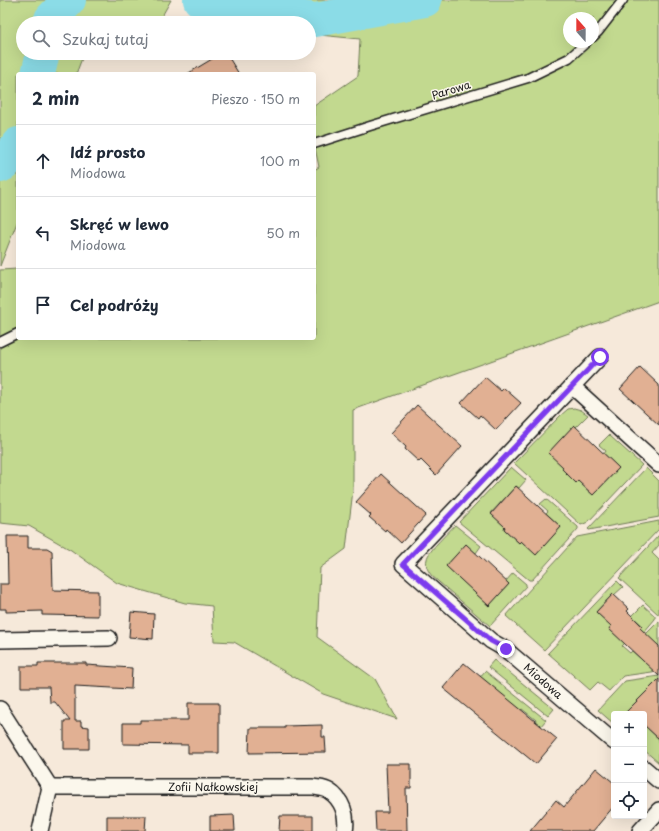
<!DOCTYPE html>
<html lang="pl">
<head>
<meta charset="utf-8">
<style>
	:root { --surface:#fff; --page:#f2f2f3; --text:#1f2937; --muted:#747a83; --line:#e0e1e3 }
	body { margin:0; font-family:"Playpen Sans",sans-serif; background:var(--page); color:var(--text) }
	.controls { position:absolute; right:12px; bottom:12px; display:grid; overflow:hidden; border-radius:4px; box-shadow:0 4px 16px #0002 }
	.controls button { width:36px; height:36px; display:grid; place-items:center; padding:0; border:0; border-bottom:1px solid var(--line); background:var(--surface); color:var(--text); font:20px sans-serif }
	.compass { position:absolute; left:563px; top:12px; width:36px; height:36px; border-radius:50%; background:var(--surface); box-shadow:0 4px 16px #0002; rotate:339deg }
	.stop { position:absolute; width:12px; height:12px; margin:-9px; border:3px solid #7c3aed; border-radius:50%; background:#fff }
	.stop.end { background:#7c3aed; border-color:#fff; box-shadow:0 1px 4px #0008 }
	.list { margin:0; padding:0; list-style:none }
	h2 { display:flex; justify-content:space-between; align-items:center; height:52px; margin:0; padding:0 16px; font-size:17px }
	h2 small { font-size:13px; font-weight:400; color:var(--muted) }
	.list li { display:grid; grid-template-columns:26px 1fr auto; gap:12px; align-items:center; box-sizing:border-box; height:72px; padding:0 16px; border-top:1px solid var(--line) }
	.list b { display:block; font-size:15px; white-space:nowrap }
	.list p { margin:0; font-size:13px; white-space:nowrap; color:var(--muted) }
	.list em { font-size:13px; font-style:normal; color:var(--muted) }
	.icon { flex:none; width:22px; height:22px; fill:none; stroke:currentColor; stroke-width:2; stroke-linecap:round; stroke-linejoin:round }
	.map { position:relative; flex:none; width:659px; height:831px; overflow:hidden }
	.search { position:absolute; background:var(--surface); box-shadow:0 4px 16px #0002; left:16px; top:16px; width:300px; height:44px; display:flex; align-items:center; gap:10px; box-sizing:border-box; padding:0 14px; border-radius:22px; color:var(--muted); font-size:15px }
	.panel { position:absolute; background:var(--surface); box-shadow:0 4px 16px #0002; left:16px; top:72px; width:300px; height:268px; border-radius:4px }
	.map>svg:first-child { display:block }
</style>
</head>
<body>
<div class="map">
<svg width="659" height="831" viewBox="0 0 659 831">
	<rect width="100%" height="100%" fill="#f6e9da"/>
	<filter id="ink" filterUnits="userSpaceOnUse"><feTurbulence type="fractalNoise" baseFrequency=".025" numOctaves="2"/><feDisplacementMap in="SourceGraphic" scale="8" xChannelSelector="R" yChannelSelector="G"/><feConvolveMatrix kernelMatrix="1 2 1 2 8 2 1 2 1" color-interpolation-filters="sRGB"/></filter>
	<g filter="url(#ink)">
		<g fill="#c2d98f" stroke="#6f7a56" fill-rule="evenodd">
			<path d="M0 0H171L158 23H23V53H84L76 74H18V220L0 266Z"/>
			<path d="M257 0H659V301L353 410V490L346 549 320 568 317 637 375 679 397 719 323 694 234 642 214 641 212 606 185 603 117 583 71 550 29 526 0 523V270L18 269V338H314V170L319 167 314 143V106L358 76 360 39 309 34V23H263ZM569 18H593V42H569Z"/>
			<path d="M574 408 581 410 588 415 576 427 574 425 562 469 576 483 578 481 593 495 619 468 604 454 606 451 599 445 609 435 642 465 588 522 581 525 514 463 560 416 568 409Z"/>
			<path d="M511 467 526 480 519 488 516 486 491 513 505 527 504 529 519 543 521 541 536 554 561 527 546 513 548 511 540 504 546 499 578 527V529L532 580H529L459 522Z"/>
			<path d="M646 468 659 481V517L589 530 588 529Z"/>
			<path d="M659 521V529L544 650 506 616 577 537Z"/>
			<path d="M455 525 481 546 476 553 466 545 446 566 489 605 509 584 506 581 513 573 526 584V586L490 626 432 576C428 571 425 566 427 559 428 551 449 532 455 525Z"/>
			<path d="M659 535V545L652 553 659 560V615L619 578Z"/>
			<path d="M617 581 623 587 614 595 613 594 596 612 604 619 613 624 609 629 617 636 627 641 622 646 630 653 632 651 640 658 646 634 659 621V671L623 676 609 691 598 682 590 690 548 653Z"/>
			<path d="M643 605 655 616V619L644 632 640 628 642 625 632 616Z"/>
			<path d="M494 660 554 709 548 716 488 667Z"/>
			<path d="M485 671 546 720 540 727 535 722 536 720 522 709 521 710 479 678Z"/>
			<path d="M659 676V679L630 708 635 714H614V724L598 710 625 681Z"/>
			<path d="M644 725 659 739V763L644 750Z"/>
		</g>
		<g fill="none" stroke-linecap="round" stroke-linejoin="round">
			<g stroke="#8bdce7" stroke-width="34">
				<path d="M200 0 315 20 425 0"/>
				<path d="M50 23 51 19 69 0"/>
				<path d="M38 74 43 53"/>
				<path d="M0 166 4 164 18 144"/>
			</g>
		</g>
		<g fill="#e1b093" stroke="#1c1c1c">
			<path d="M222 53H226L239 74H187Z"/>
			<path d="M640 367 659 385V425L620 389Z"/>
			<path d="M485 377 501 391 504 388 521 403 496 430 480 415 478 418 461 403Z"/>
			<path d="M417 405 462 446 436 475 421 460 419 462 405 449 406 447 391 433Z"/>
			<path d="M574 425 619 468 593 495 578 481 576 483 562 469 563 467 548 453Z"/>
			<path d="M381 474 426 515 401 543 386 529 385 531 369 517 371 515 356 502Z"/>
			<path d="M516 486 561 527 536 555 521 541 519 543 504 529 505 527 491 514Z"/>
			<path d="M7 536H28V548H47L52 551 53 590 98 591V616L42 615V611L6 612V609H0V584H8Z"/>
			<path d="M466 544 509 584 489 606 446 566Z"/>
			<path d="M613 594 629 609 627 611 642 626 640 628 659 646V676L609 629 611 626 596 612Z"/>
			<path d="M131 612 154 614 153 639 129 637Z"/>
			<path d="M38 663H86V665L132 668 131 689 75 686V721H81V726L89 727V749H64V721H70L55 702H50L49 687H21V666H38Z"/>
			<path d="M464 663 557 739 536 764 443 688Z"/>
			<path d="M659 679V739L644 725V714H624Z"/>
			<path d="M188 703H219V753H188V745L123 744V723H140V720H188Z"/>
			<path d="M322 725V737H325L326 752 249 753 250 728H285V726Z"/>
			<path d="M386 764H411V788H406L407 831H376L375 812H388Z"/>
			<path d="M596 768 614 783V806L593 831H530L556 800 564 807Z"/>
			<path d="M234 815 235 831H210V816Z"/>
			<path d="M107 816H146L145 831H107Z"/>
			<path d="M280 816H313V831H279Z"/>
		</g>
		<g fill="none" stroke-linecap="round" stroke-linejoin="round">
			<defs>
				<g id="lane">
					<path d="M593 37 598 32 623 0"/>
					<path d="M314 144 370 126 528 78 569 58 587 42"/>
					<path d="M0 342 18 333"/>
				</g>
				<g id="street">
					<path d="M600 357 403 564 491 641 505 649 614 742"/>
					<path d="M572 386 659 465"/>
					<path d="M0 640 109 638"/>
					<path d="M0 709 50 787 40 831"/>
					<path d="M644 768 659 781"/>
					<path d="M50 787H313C318 788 325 788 329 791 342 799 348 816 345 831"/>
					<path d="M640 831 659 810"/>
				</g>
			</defs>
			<use href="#lane" stroke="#1c1c1c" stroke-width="11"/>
			<use href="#street" stroke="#1c1c1c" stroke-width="18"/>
			<use href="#lane" stroke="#fbf7ec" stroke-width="8"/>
			<use href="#street" stroke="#fbf7ec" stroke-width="15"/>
		</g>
	</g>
	<g fill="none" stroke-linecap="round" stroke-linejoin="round" filter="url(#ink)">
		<path stroke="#7c3aed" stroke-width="5" d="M506 649 491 641 403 564 600 357"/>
	</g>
	<g text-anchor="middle" stroke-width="3" stroke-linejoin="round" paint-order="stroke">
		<g font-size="11" fill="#1c1c1c" stroke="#fbf7ec">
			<text transform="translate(451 90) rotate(-17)" y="4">Parowa</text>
			<text transform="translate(543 681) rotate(41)" y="4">Miodowa</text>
			<text x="213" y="791">Zofii Nałkowskiej</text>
		</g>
	</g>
</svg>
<div class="controls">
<button>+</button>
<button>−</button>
<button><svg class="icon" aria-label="locate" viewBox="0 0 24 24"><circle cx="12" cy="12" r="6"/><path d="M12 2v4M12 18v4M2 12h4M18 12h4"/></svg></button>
</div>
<svg class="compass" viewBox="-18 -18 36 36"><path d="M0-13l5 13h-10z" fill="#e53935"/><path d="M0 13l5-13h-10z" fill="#747a83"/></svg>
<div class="stop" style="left:600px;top:357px"></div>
<div class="stop end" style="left:506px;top:649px"></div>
<div class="search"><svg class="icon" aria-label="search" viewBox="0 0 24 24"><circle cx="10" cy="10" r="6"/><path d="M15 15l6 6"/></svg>Szukaj tutaj</div>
<section class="panel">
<h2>2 min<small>Pieszo · 150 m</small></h2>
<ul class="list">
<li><svg class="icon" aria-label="ahead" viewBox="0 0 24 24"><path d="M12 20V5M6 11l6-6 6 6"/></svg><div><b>Idź prosto</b><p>Miodowa</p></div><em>100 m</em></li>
<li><svg class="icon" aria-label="left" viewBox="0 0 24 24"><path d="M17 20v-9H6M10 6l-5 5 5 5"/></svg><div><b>Skręć w lewo</b><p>Miodowa</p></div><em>50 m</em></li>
<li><svg class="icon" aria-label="arrive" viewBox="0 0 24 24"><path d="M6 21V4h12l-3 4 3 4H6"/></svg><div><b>Cel podróży</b></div></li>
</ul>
</section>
</div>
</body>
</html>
